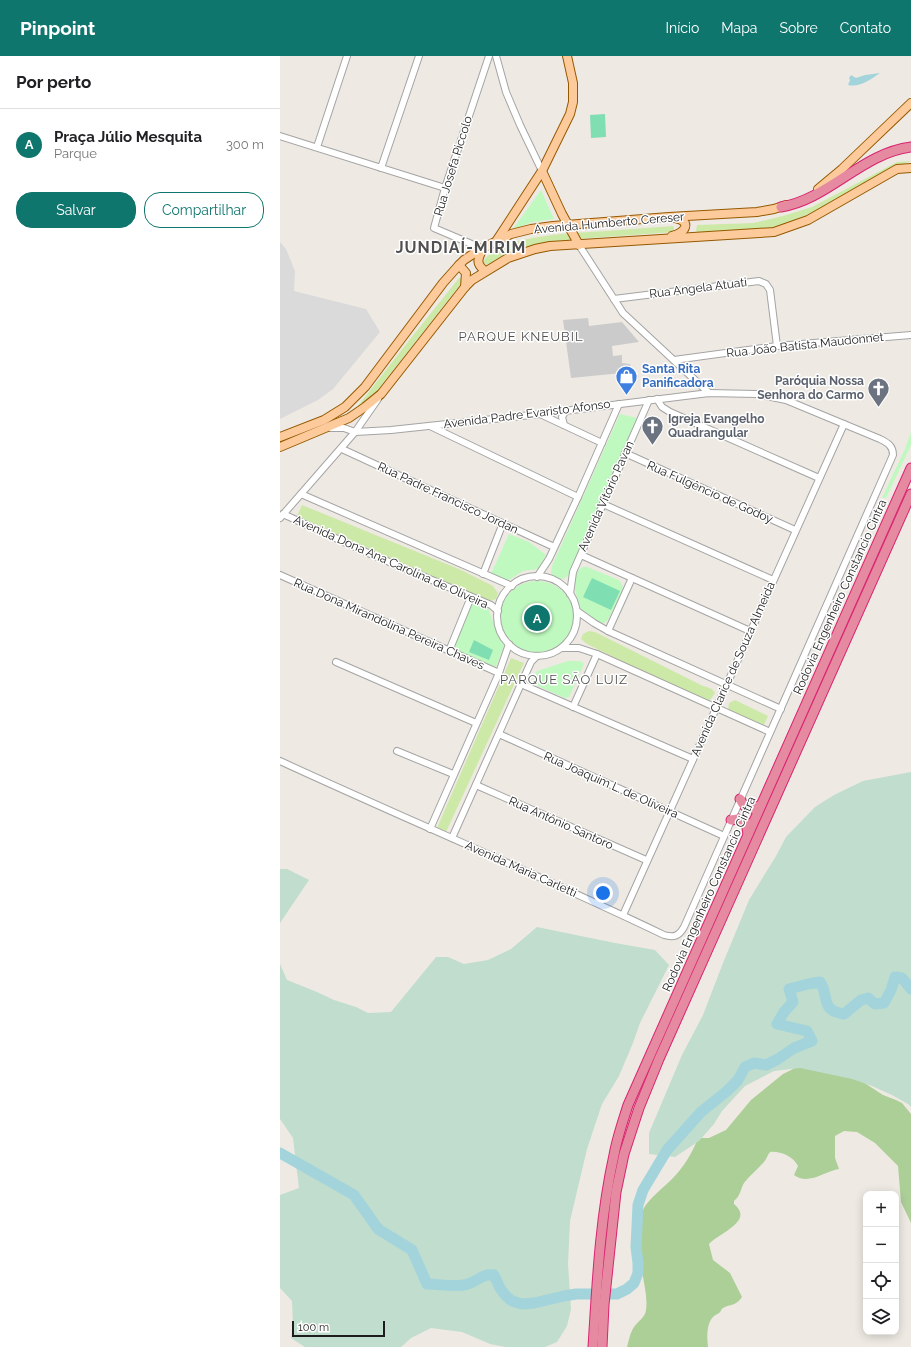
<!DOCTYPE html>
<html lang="pt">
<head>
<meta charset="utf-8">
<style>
	:root { --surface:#fff; --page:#f2f2f2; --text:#202124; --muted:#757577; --line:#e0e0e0; --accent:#0f766e }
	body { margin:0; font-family:Raleway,sans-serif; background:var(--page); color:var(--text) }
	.controls { position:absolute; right:12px; bottom:12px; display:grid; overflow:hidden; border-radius:8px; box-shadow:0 2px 10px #0003 }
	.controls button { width:36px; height:36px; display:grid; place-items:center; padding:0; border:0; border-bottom:1px solid var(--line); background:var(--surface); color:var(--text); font:20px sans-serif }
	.scale { position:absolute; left:12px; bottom:10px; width:93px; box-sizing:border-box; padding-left:4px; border:2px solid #1d1d1d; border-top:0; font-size:11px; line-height:14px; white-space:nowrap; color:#1d1d1d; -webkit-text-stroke:3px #fff; paint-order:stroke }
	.you { position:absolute; left:323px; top:837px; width:14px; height:14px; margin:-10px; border:3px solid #fff; border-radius:50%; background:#1a73e8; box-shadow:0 0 0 6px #1a73e833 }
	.badge { display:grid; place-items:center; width:26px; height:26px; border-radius:50%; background:var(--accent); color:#fff; font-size:13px; font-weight:700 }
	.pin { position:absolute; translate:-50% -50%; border:2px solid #fff; box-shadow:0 1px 4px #0006 }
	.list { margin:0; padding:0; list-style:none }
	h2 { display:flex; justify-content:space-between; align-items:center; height:52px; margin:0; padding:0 16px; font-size:17px }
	h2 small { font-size:13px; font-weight:400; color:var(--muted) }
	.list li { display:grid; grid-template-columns:26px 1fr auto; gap:12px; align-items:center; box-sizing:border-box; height:72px; padding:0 16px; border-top:1px solid var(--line) }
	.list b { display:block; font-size:15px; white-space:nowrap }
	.list p { margin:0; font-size:13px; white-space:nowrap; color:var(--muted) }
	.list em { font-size:13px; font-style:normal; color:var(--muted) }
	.actions { display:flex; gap:8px; padding:12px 16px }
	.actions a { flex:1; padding:9px 0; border:1px solid var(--accent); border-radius:16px; text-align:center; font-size:14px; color:var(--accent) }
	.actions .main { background:var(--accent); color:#fff }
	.icon { flex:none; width:22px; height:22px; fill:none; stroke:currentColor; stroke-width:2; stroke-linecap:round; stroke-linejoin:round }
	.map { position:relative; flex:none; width:631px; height:1291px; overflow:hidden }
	header { display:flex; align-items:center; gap:24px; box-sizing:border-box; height:56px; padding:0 20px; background:var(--accent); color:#fff }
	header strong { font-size:19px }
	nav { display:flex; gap:22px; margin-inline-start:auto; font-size:14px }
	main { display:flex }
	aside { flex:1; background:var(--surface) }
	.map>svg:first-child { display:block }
</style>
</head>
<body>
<header>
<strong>Pinpoint</strong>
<nav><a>Início</a><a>Mapa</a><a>Sobre</a><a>Contato</a></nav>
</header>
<main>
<aside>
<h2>Por perto<small></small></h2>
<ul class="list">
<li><span class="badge">A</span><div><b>Praça Júlio Mesquita</b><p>Parque</p></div><em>300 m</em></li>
</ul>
<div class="actions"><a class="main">Salvar</a><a>Compartilhar</a></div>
</aside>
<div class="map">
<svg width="631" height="1291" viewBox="0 0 631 1291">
	<rect width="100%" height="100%" fill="#eeeae3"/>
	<path fill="#dbdada" d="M0 186 6 193 15 215 14 235 86 253 100 276 53 333 38 344 0 363Z"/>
	<path fill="#cbcbcb" d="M308 262 309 270 342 266 359 286 332 290 333 300 342 299V307L350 308 352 316 291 322 283 264Z"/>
	<g fill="#cde9a8">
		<path d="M631 105 608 114 540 153 495 172 420 178 416 175 417 169 473 167 503 160 532 151 617 106Z"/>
		<path d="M393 170 395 176 295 183 247 192 226 199 207 209 203 206C219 178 297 177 326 175 349 173 371 172 393 170Z"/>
		<path d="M179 222H183V225L93 340 74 355 127 287Z"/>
		<path d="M22 449 179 513 213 530 218 537 216 543 208 546 17 460Z"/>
		<path d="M309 575 315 576 421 629 432 633 435 637 428 647 307 588 301 583 303 578Z"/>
		<path d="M231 602 244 607 166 776 157 772Z"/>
		<path d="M455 644 488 660 483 671 448 655 449 647Z"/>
	</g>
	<path fill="#acce97" d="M517 1010 573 1022 583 1026 603 1039 616 1044 622 1047 631 1058V1167L621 1146 618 1110 595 1087 577 1076 564 1075 555 1080V1102L559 1113C545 1115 528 1130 514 1119L518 1110C513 1100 500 1095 490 1096 487 1099 487 1103 484 1106 478 1113 470 1119 464 1127 460 1134 461 1139 454 1145V1148C475 1165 439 1177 429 1188L433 1204 450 1217 462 1241C456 1250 450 1248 443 1252 441 1253 441 1256 439 1257 438 1258 435 1259 434 1260 426 1267 427 1282 428 1291H347C349 1284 350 1277 354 1271 358 1265 365 1262 366 1254 368 1240 363 1226 362 1212 360 1196 357 1169 363 1154 368 1143 384 1131 392 1123 403 1112 413 1096 418 1082H429L446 1074 471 1044 503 1018 513 1013Z"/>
	<g fill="#c0ddcd">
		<path d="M631 716V1051L628 1048 612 1039 592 1030 572 1023 520 1012 494 1015 465 1030 442 1055 434 1068 419 1085 395 1101 369 1098V1077L402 999 423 959 443 907 469 844 496 800 506 781 535 751 554 739 583 725Z"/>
		<path d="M0 813H7L29 824 0 867Z"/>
		<path d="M257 871 335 887 375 894 389 909 360 967 353 987 339 1020 322 1048 307 1093 290 1165 288 1208 291 1253 287 1270 277 1286 265 1291H226L210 1288 182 1276 151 1272 131 1282 121 1291H25L11 1282 13 1270 12 1245 0 1232V1139L19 1132 13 1082 0 1063V908L7 924 37 936 54 944 76 951 88 957 111 956 156 901H168L184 908 208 904 231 893Z"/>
	</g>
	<g fill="#bff9bf">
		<path d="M261 134 274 163 253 166 233 173Z"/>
		<path d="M340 358 357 362 288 520 283 523 276 522 271 517 272 510Z"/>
		<path d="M631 376V389L606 442H602L625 393Z"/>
		<path d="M229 478 249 486 266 499 258 513 243 515 227 525 211 518Z"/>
		<path d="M303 511H307L339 524C342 528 344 531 342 536L329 562 325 567H320L302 557C298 544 287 519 303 511Z"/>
		<circle cx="257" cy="562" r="37"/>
		<path d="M193 544 208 551C212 564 217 576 225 587L216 611 172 593Z"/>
		<path d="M288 605H300L304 608 289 641 285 642 251 627 257 615Z"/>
	</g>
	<g fill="#80deb3">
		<path d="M325 58 326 81 311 82 310 59Z"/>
		<path d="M312 522 340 535 331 554 303 541Z"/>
		<path d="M194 584 213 594 209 604 189 596Z"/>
	</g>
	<path fill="#a3d4dc" d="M600 17C591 23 580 32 568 29L570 24 569 22 571 19 576 22 585 19Z"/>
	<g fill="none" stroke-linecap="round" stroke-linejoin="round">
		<path stroke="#a3d4dc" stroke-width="11" d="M0 1097 74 1139 98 1173 132 1194 147 1228C160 1228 176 1232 188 1228 198 1225 203 1217 214 1219L220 1232 226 1240 232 1245 242 1248 254 1247 284 1240 296 1238H337L347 1233 354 1227 358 1217V1207L356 1191 358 1149 363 1134 387 1094 421 1056 447 1035 458 1024 465 1011 474 1007 486 1009 498 1003 514 992 532 985 527 975 497 968 504 956 513 946 509 933 528 928 540 926C550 940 539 954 564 958L581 944 588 942 595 948 604 947 611 934 615 921 622 922 631 933"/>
		<defs>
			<g id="minor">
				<path d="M216 0 226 36 240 69 262 115"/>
				<path d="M0 80 165 132"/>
				<path d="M37 91 67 0"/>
				<path d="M101 112 139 0"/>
				<path d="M299 189 343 257 429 337"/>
				<path d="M199 194 194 189 154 172 165 132 209 0"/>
				<path d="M334 243 479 225 486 228 490 234 497 290"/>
				<path d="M394 304 497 290 631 279"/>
				<path d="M377 343 382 351 390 356 539 422"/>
				<path d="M260 358 322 387"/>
				<path d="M284 369 282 361 286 354"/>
				<path d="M150 370 298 441"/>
				<path d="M62 393 274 491"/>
				<path d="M345 397 515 474"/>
				<path d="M21 438 232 530"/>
				<path d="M323 448 493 524"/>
				<path d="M3 458 88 497 211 549 218 555"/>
				<path d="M0 462 75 376 98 343"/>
				<path d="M301 499 470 575"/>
				<path d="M203 518 223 467"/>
				<path d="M0 519 219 617"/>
				<circle cx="257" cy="560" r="40"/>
				<path d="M257 521 269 503 298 441 339 348"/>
				<path d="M290 538 293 516 369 344"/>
				<path d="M297 555 314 567 328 575 501 653"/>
				<path d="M328 575 352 522"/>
				<path d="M282 592H299L317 598 490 676"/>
				<path d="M169 595 191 541"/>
				<path d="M56 606 196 667"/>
				<path d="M241 628 413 703"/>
				<path d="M293 651 317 598"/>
				<path d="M219 678 444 780"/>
				<path d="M117 695 173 718"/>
				<path d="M0 705C128 764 257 818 384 879 394 882 399 880 404 871L613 399C613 390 608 387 600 383L506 344 476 338 429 337 260 358 111 374 75 376 64 372H51"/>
				<path d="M196 729 366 804"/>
				<path d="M150 773 219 617 229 588"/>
				<path d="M172 782 241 628 251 606 257 600"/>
				<path d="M343 859 564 368"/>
			</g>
			<g id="major">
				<path d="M262 115 282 158 299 189"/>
				<path d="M538 133 562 113 631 47"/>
				<path d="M392 180C406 177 412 165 395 162"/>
				<path d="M217 184 262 115 290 58 293 46V27L287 0"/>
				<path d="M203 192C198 203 195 207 205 215"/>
				<path d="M179 209 186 217 185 231"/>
				<path d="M0 381 44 364 65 351 85 331 163 227 179 209 184 204 199 194 231 178 251 173 273 170 389 161 477 156 494 153 506 149"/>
				<path d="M0 391 69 362 85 351 101 338 185 231 192 224 228 202 255 193 270 190 494 176 528 164 617 113 631 112"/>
			</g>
			<g id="highway">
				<path d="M501 151C549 143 582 97 631 91"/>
				<path d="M460 743C466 755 470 755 481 749"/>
				<path d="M451 764 458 763 466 766 468 778"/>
				<path d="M313 1291C317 1227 320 1162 334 1099 337 1082 343 1065 348 1049L631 412"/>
				<path d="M322 1291 324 1249 336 1136 344 1098 359 1052 379 1003 631 438"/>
			</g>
		</defs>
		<use href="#minor" stroke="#a4a4a4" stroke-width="8"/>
		<use href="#major" stroke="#965900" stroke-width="10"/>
		<use href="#highway" stroke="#d82470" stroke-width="11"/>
		<use href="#minor" stroke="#fff" stroke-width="6"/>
		<use href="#major" stroke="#fcca9b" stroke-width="8"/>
		<use href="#highway" stroke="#e68aa2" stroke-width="9"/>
	</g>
	<defs>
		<symbol id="shop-pin" viewBox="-11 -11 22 30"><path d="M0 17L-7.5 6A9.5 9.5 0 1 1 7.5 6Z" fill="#3f7fe0" stroke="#fff"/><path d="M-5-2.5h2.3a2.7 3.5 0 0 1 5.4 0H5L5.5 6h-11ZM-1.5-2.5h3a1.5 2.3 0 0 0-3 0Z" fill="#fff"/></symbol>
		<symbol id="church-pin" viewBox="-11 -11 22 30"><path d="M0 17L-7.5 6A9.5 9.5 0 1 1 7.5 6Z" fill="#6b7280" stroke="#fff"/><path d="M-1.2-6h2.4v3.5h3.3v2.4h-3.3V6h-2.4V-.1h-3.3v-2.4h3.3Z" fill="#fff"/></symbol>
	</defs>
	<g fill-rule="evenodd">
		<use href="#shop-pin" x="334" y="308" width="25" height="34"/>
		<use href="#church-pin" x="586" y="320" width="25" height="34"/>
		<use href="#church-pin" x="360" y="358" width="25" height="34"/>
	</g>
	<g text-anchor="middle" stroke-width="3" stroke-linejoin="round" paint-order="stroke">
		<g font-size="12" fill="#1d1d1d" stroke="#fff">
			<text transform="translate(173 110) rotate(-73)" y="4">Rua Josefa Piccolo</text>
			<text transform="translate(329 167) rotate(-5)" y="4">Avenida Humberto Cereser</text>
			<text transform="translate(418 232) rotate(-7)" y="4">Rua Angela Atuati</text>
			<text transform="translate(525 289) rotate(-6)" y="4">Rua João Batista Maudonnet</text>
			<text transform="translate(247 358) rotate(-7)" y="4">Avenida Padre Evaristo Afonso</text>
			<text transform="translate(430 436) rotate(24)" y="4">Rua Fulgêncio de Godoy</text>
			<text transform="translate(326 440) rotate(-66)" y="4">Avenida Vitório Pavan</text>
			<text transform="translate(168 442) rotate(25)" y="4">Rua Padre Francisco Jordan</text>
			<text transform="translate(111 506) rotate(24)" y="4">Avenida Dona Ana Carolina de Oliveira</text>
			<text transform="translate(560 541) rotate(-66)" y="4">Rodovia Engenheiro Constancio Cintra</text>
			<text transform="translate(109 568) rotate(24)" y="4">Rua Dona Mirandolina Pereira Chaves</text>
			<text transform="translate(453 613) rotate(-66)" y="4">Avenida Clarice de Souza Almeida</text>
			<text transform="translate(331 729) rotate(24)" y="4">Rua Joaquim L. de Oliveira</text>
			<text transform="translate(281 767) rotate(24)" y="4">Rua Antônio Santoro</text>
			<text transform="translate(241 813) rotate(24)" y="4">Avenida Maria Carletti</text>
			<text transform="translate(429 838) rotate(-66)" y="4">Rodovia Engenheiro Constancio Cintra</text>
		</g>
		<g font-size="12" font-weight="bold" fill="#366cbe" stroke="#fff" text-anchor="start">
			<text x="362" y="317">Santa Rita<tspan x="362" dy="14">Panificadora</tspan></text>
		</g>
		<g font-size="12" font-weight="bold" fill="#5b616d" stroke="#fff" text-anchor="end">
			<text x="584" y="329">Paróquia Nossa<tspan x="584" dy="14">Senhora do Carmo</tspan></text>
			<text x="388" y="367" text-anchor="start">Igreja Evangelho<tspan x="388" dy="14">Quadrangular</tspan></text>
		</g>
		<g font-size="13" letter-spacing="1" fill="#505050" stroke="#fff">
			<text x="241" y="285">PARQUE KNEUBIL</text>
			<text x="284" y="628">PARQUE SÃO LUIZ</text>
		</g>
		<g font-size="16" font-weight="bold" letter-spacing="1" fill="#505050" stroke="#fff">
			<text x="181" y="197">JUNDIAÍ-MIRIM</text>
		</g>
	</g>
</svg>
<div class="controls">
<button>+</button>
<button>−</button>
<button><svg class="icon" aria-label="locate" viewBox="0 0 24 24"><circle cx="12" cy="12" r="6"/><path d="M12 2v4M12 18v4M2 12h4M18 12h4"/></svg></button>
<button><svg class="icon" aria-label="layers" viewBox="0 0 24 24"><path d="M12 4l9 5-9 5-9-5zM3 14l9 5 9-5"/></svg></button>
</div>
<div class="scale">100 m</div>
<div class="you"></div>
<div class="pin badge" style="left:257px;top:562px">A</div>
</div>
</main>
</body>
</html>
